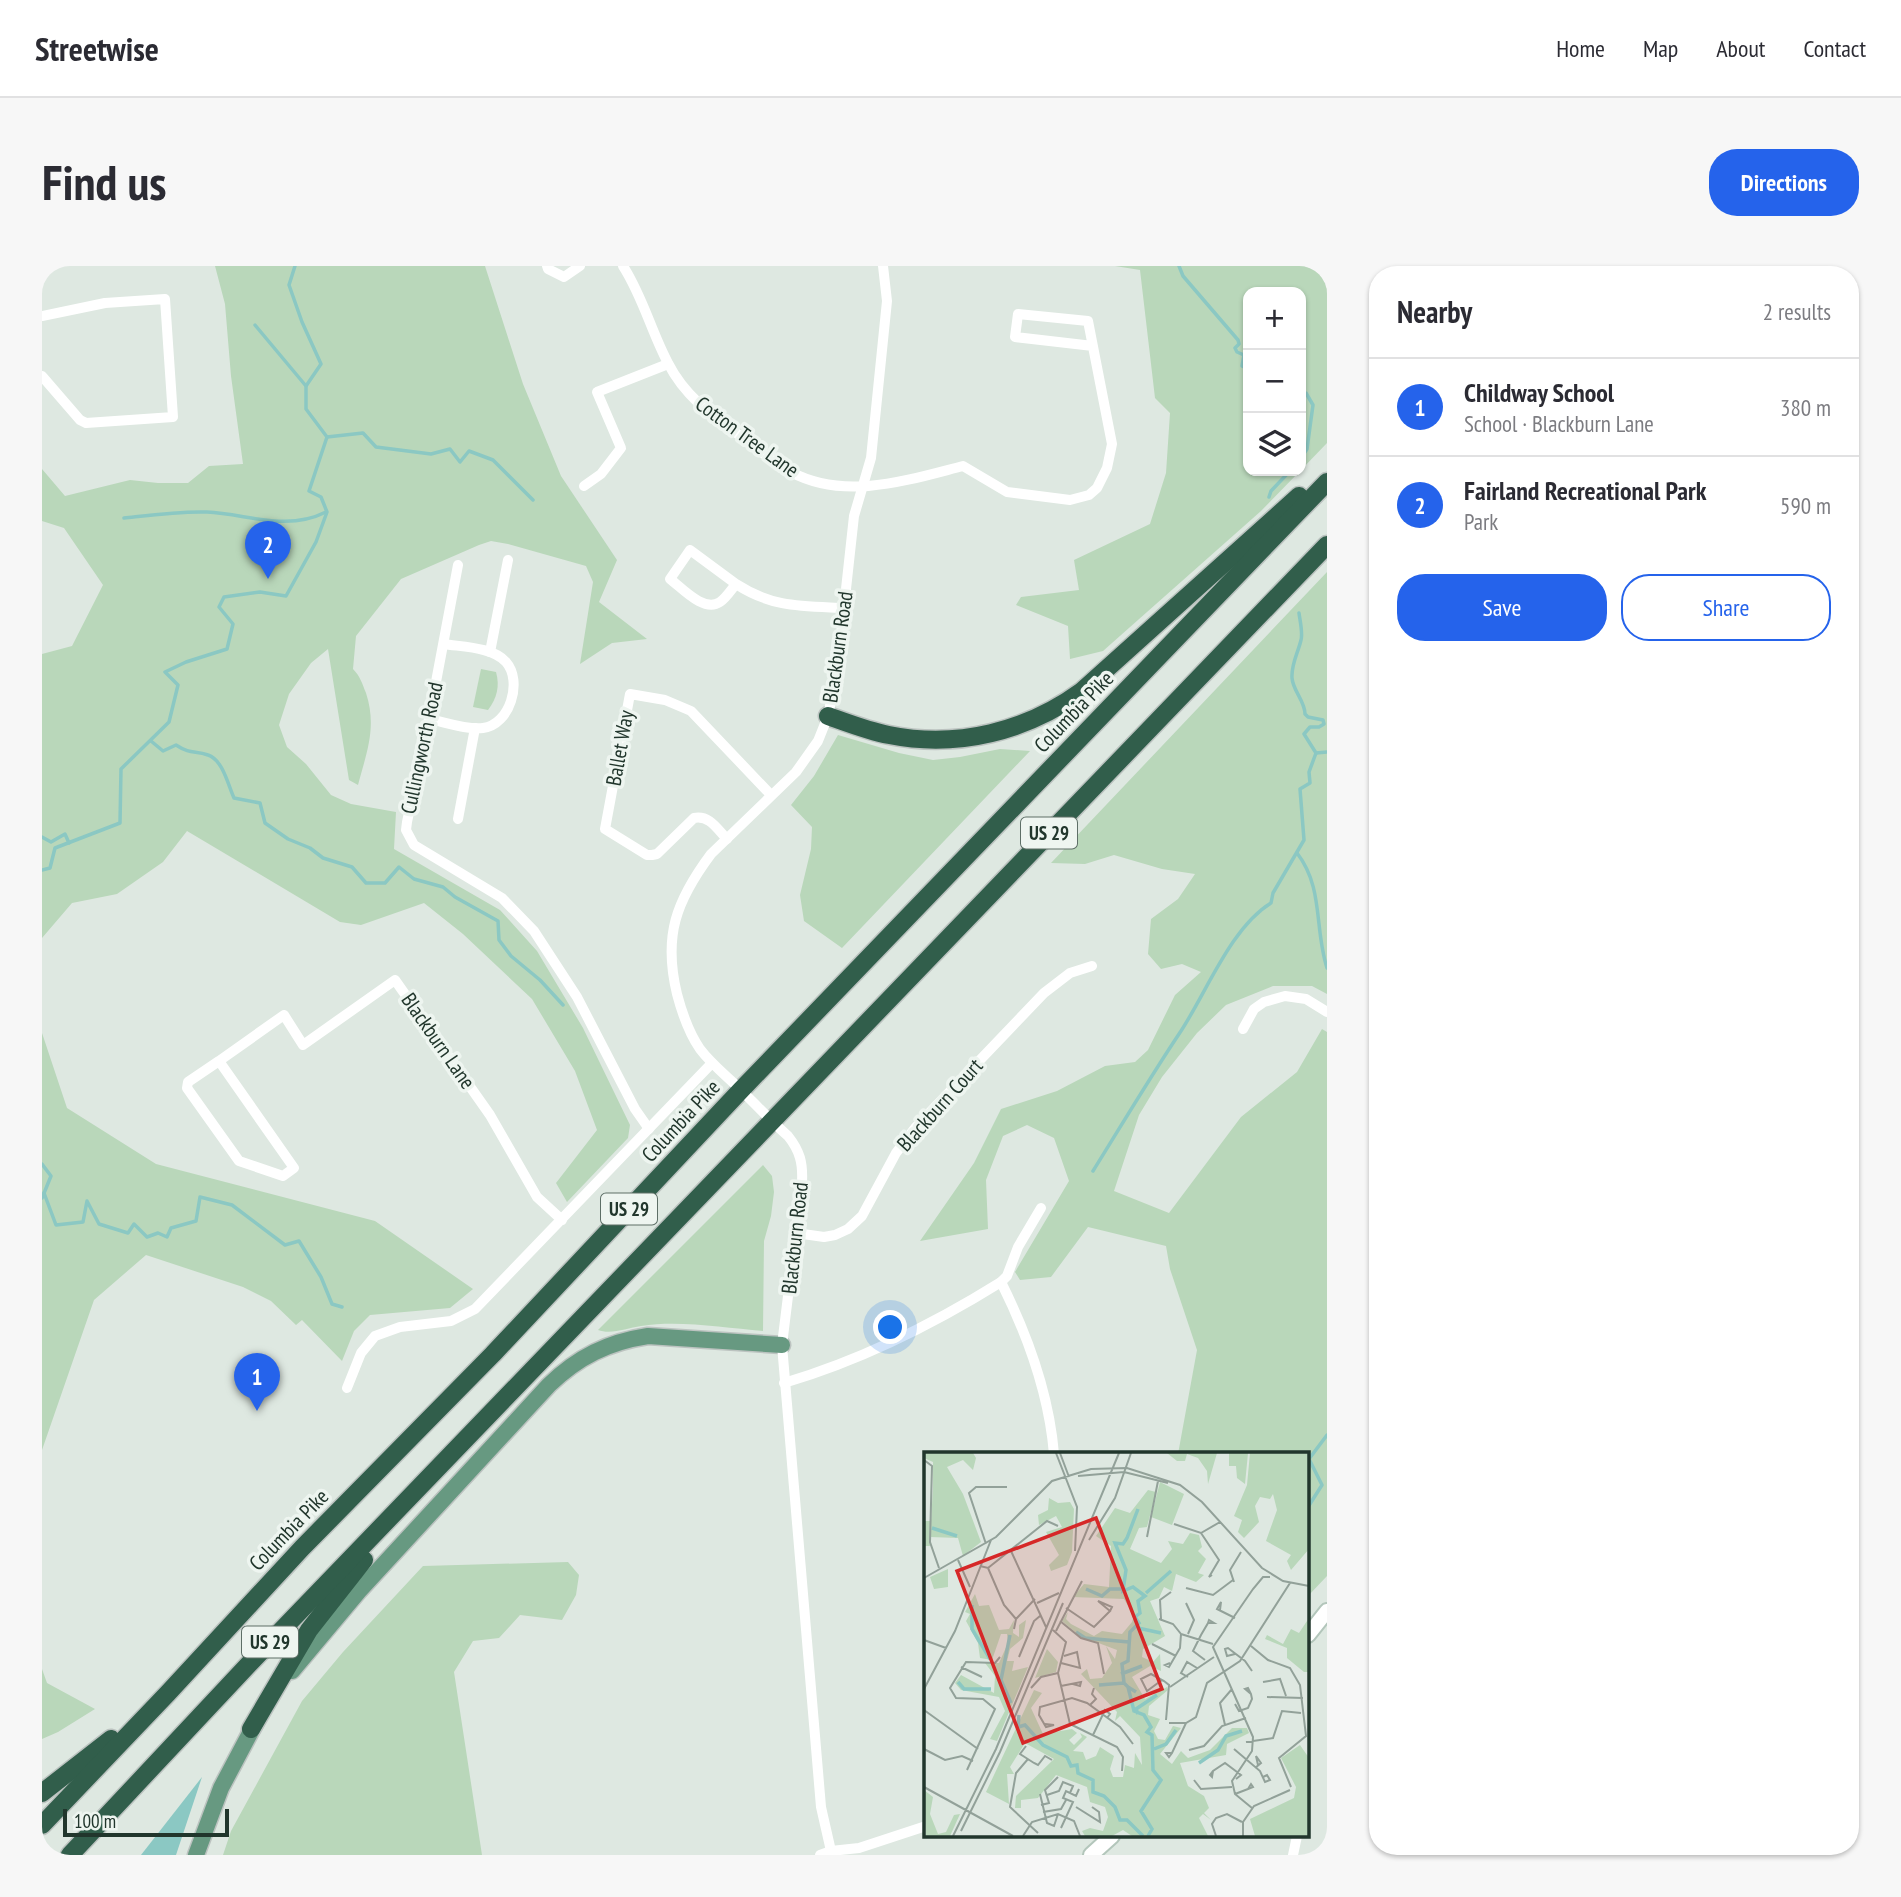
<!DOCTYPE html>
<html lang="en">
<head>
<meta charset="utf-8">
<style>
	:root { --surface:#fff; --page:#f7f7f7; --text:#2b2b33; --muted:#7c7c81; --line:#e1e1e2; --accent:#2563eb }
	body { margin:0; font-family:"PT Sans Narrow",sans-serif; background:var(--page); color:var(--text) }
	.controls { position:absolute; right:21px; top:21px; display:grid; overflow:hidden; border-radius:14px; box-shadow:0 2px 5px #0004 }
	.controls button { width:63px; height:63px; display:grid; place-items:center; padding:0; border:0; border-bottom:2px solid var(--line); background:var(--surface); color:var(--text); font:35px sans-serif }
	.scale { position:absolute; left:21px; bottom:18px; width:166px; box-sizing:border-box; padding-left:7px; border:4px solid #21362c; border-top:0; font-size:19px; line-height:24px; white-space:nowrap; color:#21362c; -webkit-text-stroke:5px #eef5f0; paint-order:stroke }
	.you { position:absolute; left:849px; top:1062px; width:24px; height:24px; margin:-18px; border:5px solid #fff; border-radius:50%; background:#1a73e8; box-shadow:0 0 0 10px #1a73e833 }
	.badge { display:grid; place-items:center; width:46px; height:46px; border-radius:50%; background:var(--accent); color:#fff; font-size:23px; font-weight:700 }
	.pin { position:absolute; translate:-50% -58px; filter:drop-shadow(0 2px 4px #0008) }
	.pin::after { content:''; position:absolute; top:37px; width:24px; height:21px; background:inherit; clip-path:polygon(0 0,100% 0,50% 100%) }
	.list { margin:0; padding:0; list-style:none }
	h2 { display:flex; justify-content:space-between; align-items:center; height:91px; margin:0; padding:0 28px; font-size:30px }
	h2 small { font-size:23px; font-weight:400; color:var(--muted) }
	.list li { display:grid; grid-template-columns:46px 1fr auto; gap:21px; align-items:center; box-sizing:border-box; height:98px; padding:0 28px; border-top:2px solid var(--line) }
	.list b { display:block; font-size:26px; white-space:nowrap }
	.list p { margin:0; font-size:23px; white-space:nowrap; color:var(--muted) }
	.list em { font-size:23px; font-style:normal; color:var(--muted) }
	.actions { display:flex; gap:14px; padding:21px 28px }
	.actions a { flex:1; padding:16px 0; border:2px solid var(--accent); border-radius:28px; text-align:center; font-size:24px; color:var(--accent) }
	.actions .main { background:var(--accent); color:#fff }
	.icon { flex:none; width:38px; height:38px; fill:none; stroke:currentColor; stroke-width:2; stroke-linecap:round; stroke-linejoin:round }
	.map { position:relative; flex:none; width:1285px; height:1589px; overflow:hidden; border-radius:28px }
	header { display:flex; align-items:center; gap:42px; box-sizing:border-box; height:98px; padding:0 35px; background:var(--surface); border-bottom:2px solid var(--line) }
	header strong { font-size:33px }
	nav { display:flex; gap:38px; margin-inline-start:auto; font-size:24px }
	.intro { display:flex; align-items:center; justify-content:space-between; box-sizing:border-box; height:168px; padding:0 42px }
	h1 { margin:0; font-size:49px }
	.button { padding:18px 32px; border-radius:28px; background:var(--accent); color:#fff; font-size:24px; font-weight:700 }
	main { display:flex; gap:42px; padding:0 42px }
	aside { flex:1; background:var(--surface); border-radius:28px; box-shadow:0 2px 5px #0004 }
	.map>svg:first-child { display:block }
</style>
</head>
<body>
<header>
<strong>Streetwise</strong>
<nav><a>Home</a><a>Map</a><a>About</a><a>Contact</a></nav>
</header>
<div class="intro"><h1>Find us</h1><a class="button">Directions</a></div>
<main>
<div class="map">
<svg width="1285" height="1589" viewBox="0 0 1285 1589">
	<rect width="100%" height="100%" fill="#dee8e1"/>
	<g fill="#b9d7ba">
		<path d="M173 0H443L481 118 519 210 575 294 557 336 605 373 570 377 538 398 551 316 544 300 466 278 449 275 437 279 359 313 314 370 311 403C318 410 320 417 324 427 335 461 325 485 316 519L307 514 286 383 269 397 247 428 237 459 245 481 264 498 289 529 309 538 354 546 352 583 458 644 495 685 541 762 588 859 586 872 525 936 514 917 555 864 533 805 490 733 421 668 382 637 319 659 298 656 145 565 121 596 75 628 30 637 0 672V388L30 380 61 319 22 262 0 255V203L23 230 88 214 116 217H146L167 200 201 198 189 110 183 38Z"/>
		<path d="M1073 0H1285V177L1259 204V26H1206V205H1258L1219 245 1061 385 1028 393 1026 360 974 339 979 331 1037 324 1032 294 1108 258 1124 207 1128 147 1113 132 1098 4Z"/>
		<path d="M1285 306V728L1270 720H1231L1184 739 1155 767 1120 811 1097 849 1072 925 1127 947 1199 851 1255 806 1280 763 1285 766V1310L1266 1330V1188H1136L1155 1084 1128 1003 1124 980 1046 961 1009 1011 978 1014 973 1006 1027 915 1012 872 985 859 961 870 944 914 946 963 878 975 932 897 959 843 1015 825 1063 800 1093 796 1106 784 1133 729 1159 706 1140 698 1119 703 1106 688 1109 653 1136 633 1153 608 1120 603 1072 589 1043 598 1009 597Z"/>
		<path d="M439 403 454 406C458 420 455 432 446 444L431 441Z"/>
		<path d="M796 469 857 487 891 494 918 491 958 483 988 485 800 682 762 655 758 629 769 583 770 561 749 539 772 510Z"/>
		<path d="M0 767 25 842 114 898 333 955 431 1023 408 1042 328 1049 312 1065 300 1095 260 1054 254 1059 229 1035 201 1021 104 989 52 1034 0 1184Z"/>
		<path d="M721 899 730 910 732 926 729 950 722 975 721 1065C682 1062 638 1054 599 1060 585 1062 569 1069 556 1064Z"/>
		<path d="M526 1296 537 1309 534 1329 520 1354 478 1349 457 1372 431 1375 412 1406 440 1589H181L189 1565 260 1435 301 1386 381 1300Z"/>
		<path d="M0 1403 5 1417 53 1443 16 1466 0 1473Z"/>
	</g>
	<path fill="#8bc8c3" d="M160 1511 134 1589H99Z"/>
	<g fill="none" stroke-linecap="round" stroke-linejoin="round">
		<g stroke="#8bc8c3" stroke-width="3.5">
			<path d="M1137 0 1141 10 1196 74 1197 78 1193 82 1195 86 1202 89 1200 100 1206 103"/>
			<path d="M213 59 264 120 279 98 260 56 247 19 253 0"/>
			<path d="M264 120V143L285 171 321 167 334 181 389 188 408 183 418 196 427 185 451 194 491 234"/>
			<path d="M1259 125 1264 127 1271 139 1265 183 1259 192"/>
			<path d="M1227 231 1229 225 1248 205"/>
			<path d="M82 252C109 249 138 245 165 246 206 248 244 266 284 246"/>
			<path d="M109 475 121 485 134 479C149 489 153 484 166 489 181 494 186 519 192 532L218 537 223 557 246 573 268 582 281 592 310 601 324 617H343L357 601 372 613 401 621 413 631 456 655 457 674 469 690 498 714 521 739"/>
			<path d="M1274 487 1285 486"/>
			<path d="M0 571 9 576 23 568 27 577"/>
			<path d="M1255 587C1282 622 1272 662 1285 702"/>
			<path d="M0 604 8 602 13 582 78 557 79 503 127 456 136 419 123 406 144 396 185 383 191 358 177 341 182 331 218 326 244 330 274 276 285 246 279 231 267 225 285 171"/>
			<path d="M0 898 9 910 0 932"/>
			<path d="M1051 905C1079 860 1107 813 1137 768 1163 730 1188 662 1229 637L1231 627 1262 574 1258 523 1268 517 1267 506 1274 487 1262 468 1268 461H1277L1282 458 1281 454 1266 451 1263 448C1263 435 1251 425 1250 412 1249 398 1256 387 1259 374 1261 367 1258 355 1257 347"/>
			<path d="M2 927 14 959 41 956 45 935 57 958 86 967 92 958 105 971 116 967 125 971 129 962 154 955 158 931 190 939 243 979 257 975 279 1011 290 1038 300 1041"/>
			<path d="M1266 1241 1280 1219 1267 1193 1285 1169"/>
		</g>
		<defs>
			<g id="secondary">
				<path d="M1266 1369 1285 1345"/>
				<path d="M1049 1589 1070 1570"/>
			</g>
			<g id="primary">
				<path d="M250 1405 317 1325 507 1119C536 1091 566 1076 606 1070L740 1079"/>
				<path d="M154 1589 179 1522 215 1454"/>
			</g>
			<g id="highway">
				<path d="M786 450C806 457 826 465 847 469 916 483 985 465 1040 425L1257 230"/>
				<path d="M209 1463 267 1364 322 1294"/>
				<path d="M0 1527 69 1473"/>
				<path d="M0 1559 126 1427 260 1282 451 1088 699 824 1285 216"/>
				<path d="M28 1589 207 1398 1285 279"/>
			</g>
		</defs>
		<use href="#secondary" stroke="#b3c6bb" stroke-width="18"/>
		<use href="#primary" stroke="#bcc3c0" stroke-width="19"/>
		<use href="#highway" stroke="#bcc3c0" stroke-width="21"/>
		<g stroke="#fff" stroke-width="10">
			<path d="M505 0 506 3 522 11 538 0"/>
			<path d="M581 0C601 31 609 65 626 97 642 129 669 149 697 169 714 181 730 196 749 206 803 235 866 214 921 200L965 226 1028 234 1047 229 1055 222 1065 202 1070 178 1046 55 976 48 973 71 1051 80"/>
			<path d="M0 50 63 37 123 33 131 151 44 157 38 154 0 110"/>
			<path d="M542 220 559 208 579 182 555 126 626 98"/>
			<path d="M416 299 387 453 365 556 364 564 372 579 460 632 492 665 535 731 593 843 607 863"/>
			<path d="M694 318 648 284 628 313C640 322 662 347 678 336 684 332 689 324 694 318 731 342 760 340 803 342"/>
			<path d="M448 386 466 294"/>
			<path d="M387 453C403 456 424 464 441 462 468 459 481 415 464 396 451 381 420 381 402 378"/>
			<path d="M416 553 433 462"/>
			<path d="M685 573C675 563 668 549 652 552L615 588 610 589H605L563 563 588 428 623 434 649 445 729 529"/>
			<path d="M1201 763 1212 743 1222 736 1243 730 1264 733 1285 746"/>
			<path d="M177 795 146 816 145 822 197 895 241 910 252 902 177 795 242 749 261 779 353 714 448 849 495 931 520 954"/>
			<path d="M754 967 782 971 793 969 806 963 820 950 854 887 873 862 1002 727 1028 707 1050 700"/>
			<path d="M959 1016C986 1070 1007 1128 1012 1188"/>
			<path d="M742 1117C820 1094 890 1059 959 1016L965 1010 976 981 999 942"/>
			<path d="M305 1122 319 1087 333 1070 358 1061 409 1055 433 1043 670 797"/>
			<path d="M789 1585 779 1541 740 1079 760 916C761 897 758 885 746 870 730 856 715 840 700 825 686 811 670 799 658 783 647 767 640 747 635 728 621 670 634 635 669 588L754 506 776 475 786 450 795 405 812 250 829 192 845 35 841 0"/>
			<path d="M778 1589 789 1585 817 1582 884 1560"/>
			<path d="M1251 1589 1255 1570"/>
		</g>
		<use href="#secondary" stroke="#fff" stroke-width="14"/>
		<use href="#primary" stroke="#679981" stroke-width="16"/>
		<use href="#highway" stroke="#315e4b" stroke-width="18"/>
	</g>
	<g text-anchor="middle" stroke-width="7" stroke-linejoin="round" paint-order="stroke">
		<g fill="#eef5f0" stroke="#5e6f67" stroke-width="2">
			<rect x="979" y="551.5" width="56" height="31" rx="5"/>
			<rect x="559" y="927.5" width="56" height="31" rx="5"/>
			<rect x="200" y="1360.5" width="56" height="31" rx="5"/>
		</g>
		<g font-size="19" font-weight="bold" fill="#21362c">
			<text x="1007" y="574">US 29</text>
			<text x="587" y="950">US 29</text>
			<text x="228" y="1383">US 29</text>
		</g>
		<g font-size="21" fill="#21362c" stroke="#eef5f0">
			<text transform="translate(705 171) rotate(36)" y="7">Cotton Tree Lane</text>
			<text transform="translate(796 381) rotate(-82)" y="7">Blackburn Road</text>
			<text transform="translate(1032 446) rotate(-46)" y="7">Columbia Pike</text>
			<text transform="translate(380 482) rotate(-78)" y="7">Cullingworth Road</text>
			<text transform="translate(578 482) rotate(-80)" y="7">Ballet Way</text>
			<text transform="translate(396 775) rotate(55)" y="7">Blackburn Lane</text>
			<text transform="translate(898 839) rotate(-48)" y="7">Blackburn Court</text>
			<text transform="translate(639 855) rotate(-47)" y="7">Columbia Pike</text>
			<text transform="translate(753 972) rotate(-84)" y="7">Blackburn Road</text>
			<text transform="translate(247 1264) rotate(-46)" y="7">Columbia Pike</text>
		</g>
	</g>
	<g transform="translate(882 1186)">
		<rect width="385" height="385" fill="#dee8e1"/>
		<path d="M0 1H49L52 6 49 18 39 8 23 15 39 42 57 90 39 104 34 86 6 85V94H0V69H7L9 37V10L0 6ZM243 1H324L321 32 313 26 312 14H305V1H293L284 32 283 19 274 6 263 2 261 9H253ZM326 1H385V97L367 118 363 109 367 103 342 89 353 58 349 42 346 47 336 45 331 54 335 70 320 86 314 80 318 68 310 64 323 33ZM236 30 260 42 248 73 227 65ZM224 38 232 40 223 75 215 76 206 97 237 111 248 97 244 89 259 92 266 81 275 83 278 95 274 99 282 107 274 121 280 123 272 130 252 122 248 139 240 135 235 146 226 149 241 184 219 197 218 205 229 210 236 202 237 219 226 214 208 225 221 247 243 235 244 238 225 254 224 263 236 267 230 279 234 287 241 288 249 274 257 276 236 302 248 312 257 299 264 306 286 298 308 276H323L325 281 303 292 302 303 256 311 264 334 280 344 285 356 280 361 287 368 279 362 275 366 284 384H208L199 378 188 384H161L158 379 166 376 179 379 184 365 181 355 166 350 163 335 132 323 114 346 97 348V356H91L92 344 130 307 101 291 86 315 90 322H83L85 352 62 340 110 238 118 241 107 256 119 282 148 277 153 281 145 288 150 293 158 285 156 281 163 285 149 299 159 300 162 308 172 304 176 295 190 304 186 317 189 325H199L201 313 210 316 211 301 218 313 216 285 196 264 191 269 193 260 157 222 163 217 166 227 178 226 188 211 182 194 191 207 193 198 156 184 138 169 144 160 142 167 147 172 170 184 178 179 198 182 208 170 210 164 200 147 149 145 160 132 185 135 187 94 172 84 191 56 206 61ZM125 46 134 51 146 50 150 57 148 100 143 113 127 119 125 113 135 103 122 80 138 75 132 64 115 73 114 63 124 58ZM24 117V135L10 137 6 125ZM51 142 55 154 65 153 75 178 85 177 90 168 89 181 95 185V173L102 168 99 186 86 197 83 209H90L88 219 104 215 73 289 66 287 81 259 75 245 37 238 31 231 37 223 70 241 71 224 61 211H75L84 191 83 182H77L68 208 56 206 54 191 42 169 46 162 41 160ZM385 166V220H380L363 206V196L341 187 343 183 359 192 367 177 375 181ZM123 197 134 210 132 220 111 226ZM376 293 385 306V384H331L326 367 370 346 372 335 357 306ZM0 338 9 345 6 362 14 382 22 380 30 363 36 362 26 384H2Z" fill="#b9d7ba"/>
		<path fill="none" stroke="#8bc8c3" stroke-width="3.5" d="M8 76 33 84M162 137 178 144 186 137H199M222 141 247 119M48 153V177L66 207M214 176 237 181M152 180 161 186 205 190M86 183 77 228 87 251M197 222 218 214M34 230 40 237H67M200 231 198 212 204 209 206 180 215 171 211 165 216 161 214 149 221 144 209 135 199 139 202 118 191 91 199 92 203 86 214 57M175 233 200 231 204 235M212 240 204 235 210 259 220 263 227 275 223 280 228 283 229 318 237 328 217 359 228 377 224 384M214 262 212 257 233 243M95 263 94 275 101 273 119 293 143 305 147 314 153 313 154 321 169 328V340L180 344 191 355 196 368H203L219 384M230 297 242 292 252 278M275 311 294 298 302 284 318 279"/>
		<path fill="none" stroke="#92a199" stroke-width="2" d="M132 1 153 55 151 99M136 1 145 25M0 8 8 14 6 90 15 116M154 24 200 20 244 31M250 72 277 81 296 70M277 81 295 108 285 125 288 123M223 85 234 29M165 88 191 46 207 1M62 92 45 41 52 35H83M87 99 122 175M34 108 46 135M56 114 64 116 123 69 134 74M64 116 80 153 92 167M0 126 72 85 128 29 167 17 203 16 256 33 278 50 338 116 359 129 385 134M310 130 306 118 317 100M262 136 289 143 309 128M113 151 135 141M262 151 270 168 264 182M142 156 170 175 186 159 174 149 188 155 186 159M296 158 297 150 293 157 311 166M235 167 249 172 257 182 256 196 245 215 241 213 246 211M237 167 236 148 247 140M136 169 157 186 174 191 180 222M90 177 92 167 111 147M129 178 142 190 134 221 146 272 193 295 199 305 198 319M132 179 158 129M257 182 289 192M0 188 22 196M228 192 252 204M327 194 344 208 366 216 376 233 382 284 355 306 367 335M311 202 303 204 301 197 304 196 321 209 328 219M95 205 110 169 116 164M281 208 269 199 277 183 284 171 285 168 290 171H284M137 211 156 216 153 200 140 204M37 215 58 225M264 225 257 221 263 210 273 216M238 228 223 239 217 227 227 222 240 229 245 233 242 268M339 230 356 227 362 244M137 234 157 230 156 234 149 232M246 235 290 205M107 236 117 225 134 221M0 237 31 179 67 88M343 245 379 246M311 252 315 259 324 256 328 247 327 242 324 236 321 237 327 242M166 253 172 247 168 242 170 236M0 258 54 297M245 271H262L272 265 283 231 316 209 366 131M121 272 130 273 122 275 115 263 116 255 148 246 163 251 196 275 209 292M301 273 296 251 308 237M169 283 181 258 186 262 183 266M322 290 349 286 358 259 377 261M102 294 96 302 110 311 114 313 121 304 128 308M0 297 21 308 38 304 49 309M310 297 336 319 341 330 346 328 343 323 339 325M265 298 280 294 298 274 322 266M248 301H242L245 305 248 301 262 271M104 307 92 321 86 355 114 381M331 316 337 311 332 304 334 313M43 318 71 257 59 247 32 246 26 236 42 210 71 211 76 205M289 319 288 325 286 323 289 319 301 311 317 323 312 327M270 328 277 337 308 335M0 335 89 384M116 342 123 371 130 374 134 362M311 342 324 337 329 335 327 332 324 337M123 343 135 339 139 330 149 334 146 341M117 353 125 351 121 338 134 325M152 355 176 370 175 360 168 355M328 356 311 342 308 329 328 299 329 285 289 195 329 137 339 125H346M119 360 137 357 142 348M137 376 149 350 139 346 142 339 152 344 155 337M37 379 76 300 139 151M29 384 72 297 195 1M99 384 108 370 134 362 150 369 156 384M292 384 288 372 292 366 303 362 318 370M319 384V370L330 354 366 338"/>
		<path fill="#d62828" fill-opacity="0.15" stroke="#d62828" stroke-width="3.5" d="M172 66 238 237 99 291 33 119Z"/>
		<rect width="385" height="385" fill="none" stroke="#21362c" stroke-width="3.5"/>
	</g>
</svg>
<div class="controls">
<button>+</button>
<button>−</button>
<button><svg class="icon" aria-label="layers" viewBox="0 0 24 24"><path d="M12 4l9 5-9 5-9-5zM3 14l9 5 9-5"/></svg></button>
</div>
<div class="scale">100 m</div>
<div class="you"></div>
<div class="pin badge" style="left:215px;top:1145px">1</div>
<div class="pin badge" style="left:226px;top:313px">2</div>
</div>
<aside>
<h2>Nearby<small>2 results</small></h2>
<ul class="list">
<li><span class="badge">1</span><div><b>Childway School</b><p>School · Blackburn Lane</p></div><em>380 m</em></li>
<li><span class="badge">2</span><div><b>Fairland Recreational Park</b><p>Park</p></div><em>590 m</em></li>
</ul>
<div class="actions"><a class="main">Save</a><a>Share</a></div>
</aside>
</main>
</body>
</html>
